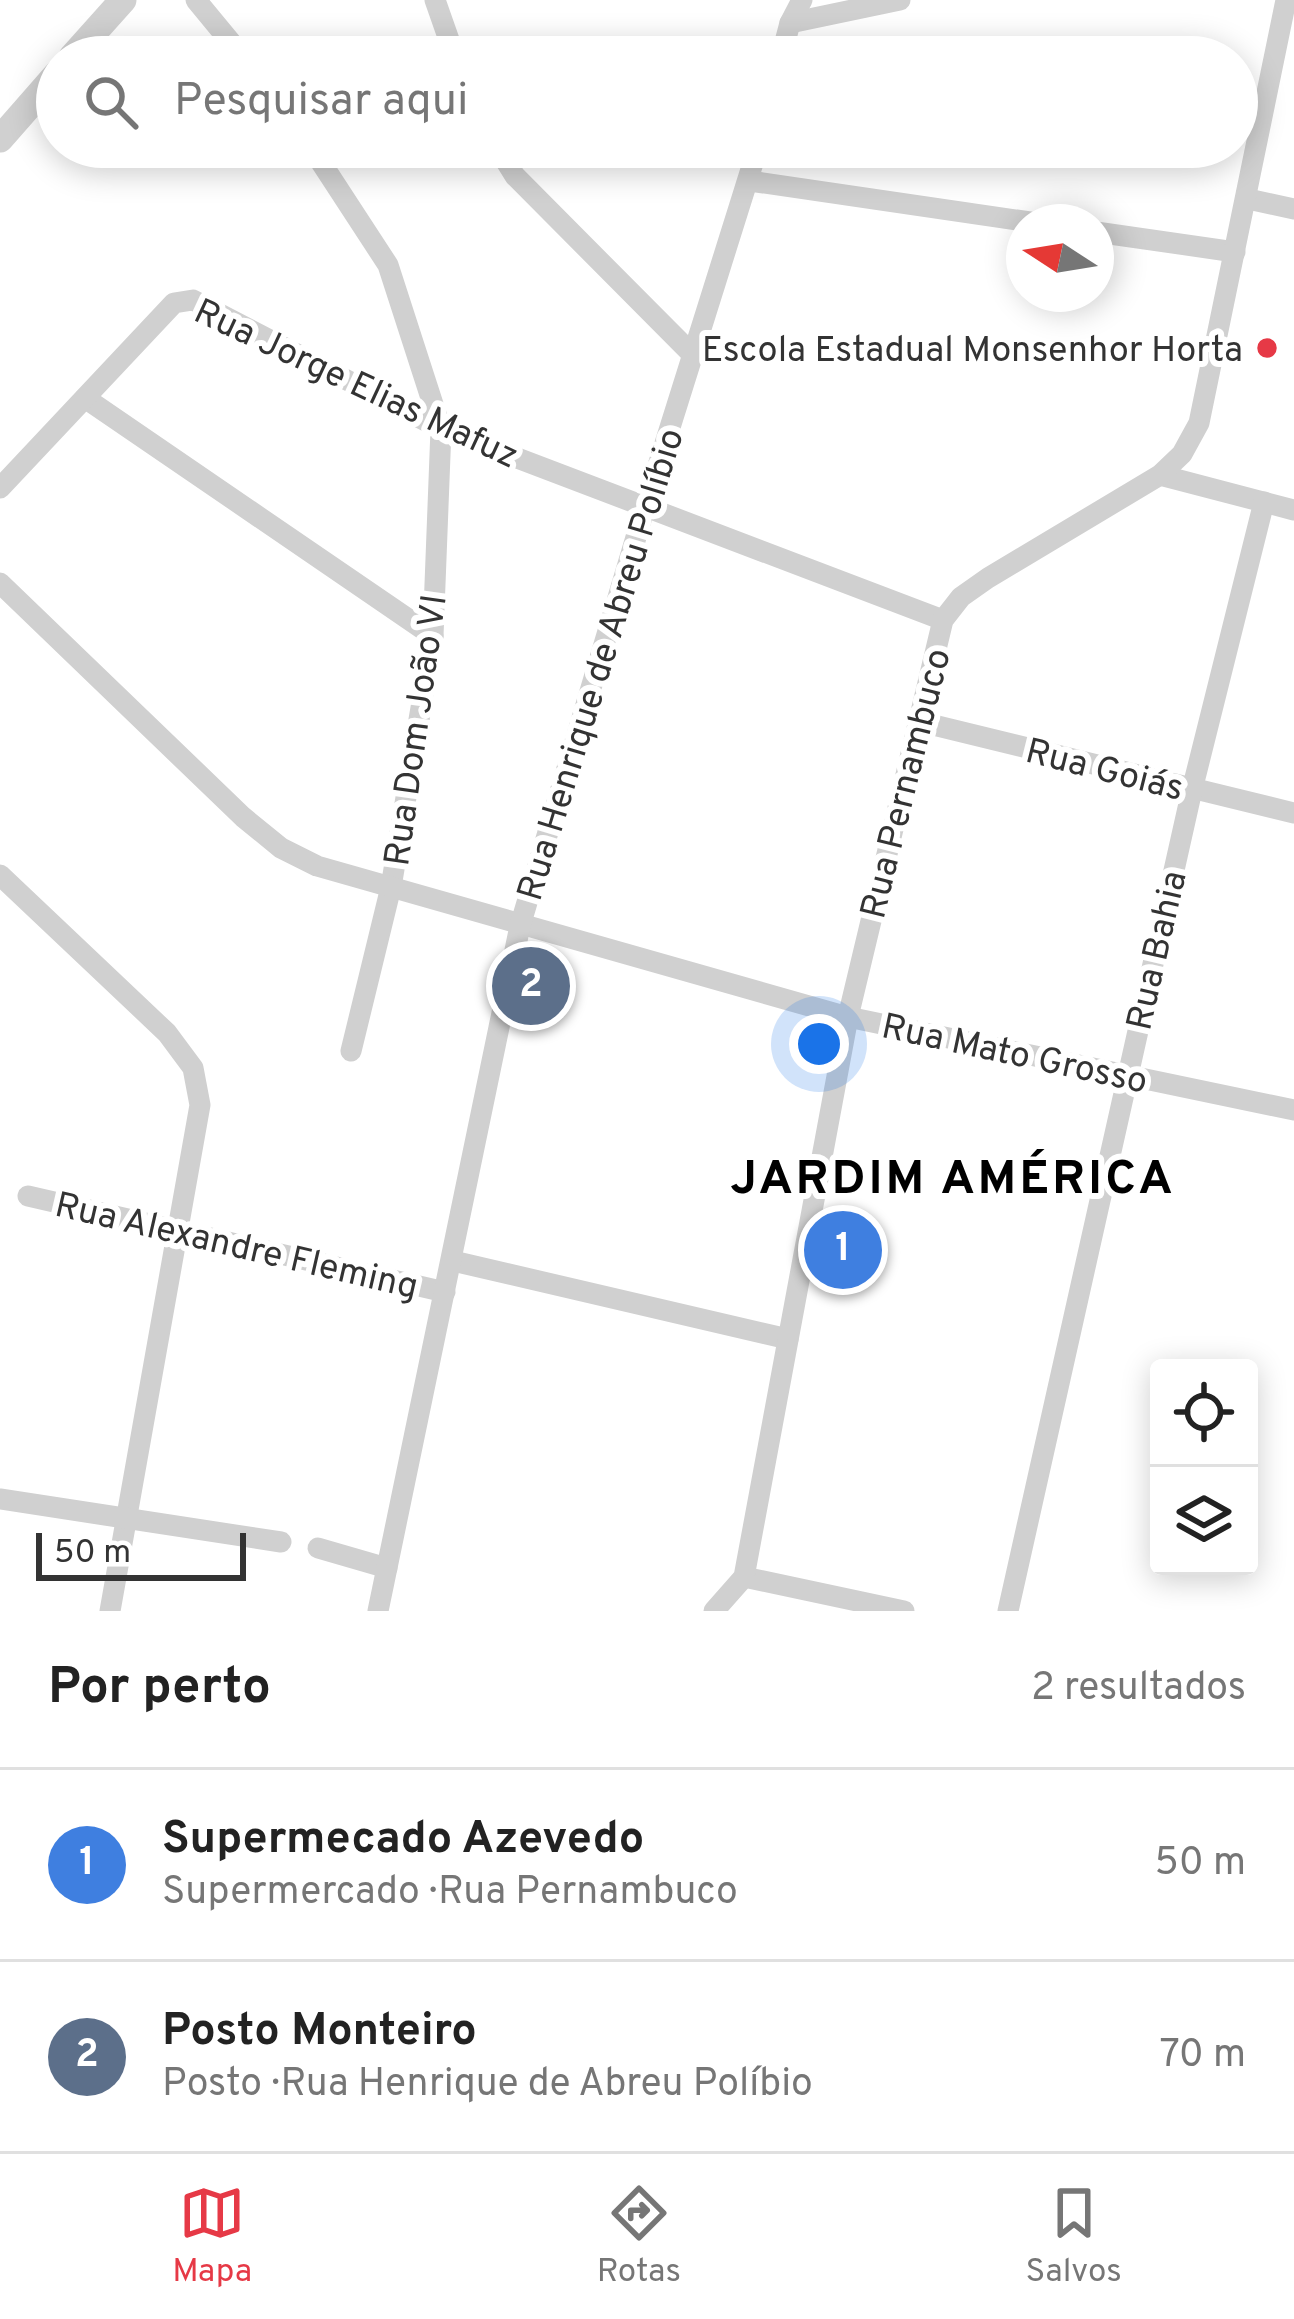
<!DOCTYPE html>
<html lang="pt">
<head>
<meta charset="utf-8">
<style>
	:root { --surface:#fff; --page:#f2f2f2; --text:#222; --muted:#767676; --line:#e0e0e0; --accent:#e63946 }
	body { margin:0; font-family:Overpass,sans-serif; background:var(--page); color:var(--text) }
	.controls { position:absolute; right:36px; bottom:36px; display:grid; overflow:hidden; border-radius:12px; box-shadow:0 6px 30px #0003 }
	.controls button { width:108px; height:108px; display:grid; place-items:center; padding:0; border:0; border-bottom:3px solid var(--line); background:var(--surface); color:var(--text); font:60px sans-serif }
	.compass { position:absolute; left:1006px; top:204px; width:108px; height:108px; border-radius:50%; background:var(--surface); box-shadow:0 6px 30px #0003; rotate:282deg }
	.scale { position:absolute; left:36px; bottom:30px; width:210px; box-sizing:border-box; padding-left:12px; border:6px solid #333; border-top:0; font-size:33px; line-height:42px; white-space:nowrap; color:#333; -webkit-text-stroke:9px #fff; paint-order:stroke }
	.you { position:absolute; left:819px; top:1044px; width:42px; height:42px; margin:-30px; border:9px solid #fff; border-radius:50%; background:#1a73e8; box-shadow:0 0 0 18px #1a73e833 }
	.badge { display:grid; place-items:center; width:78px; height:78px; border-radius:50%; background:var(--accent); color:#fff; font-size:39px; font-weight:700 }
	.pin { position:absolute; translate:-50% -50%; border:6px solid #fff; box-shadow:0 3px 12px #0006 }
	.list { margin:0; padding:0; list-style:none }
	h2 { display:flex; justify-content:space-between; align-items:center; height:156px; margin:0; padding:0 48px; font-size:51px }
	h2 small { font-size:39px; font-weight:400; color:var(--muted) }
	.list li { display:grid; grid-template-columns:78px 1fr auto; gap:36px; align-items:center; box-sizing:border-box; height:192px; padding:0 48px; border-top:3px solid var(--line) }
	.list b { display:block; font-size:45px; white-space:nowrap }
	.list p { margin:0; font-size:39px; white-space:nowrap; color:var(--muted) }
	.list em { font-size:39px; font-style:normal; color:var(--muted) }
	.icon { flex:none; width:66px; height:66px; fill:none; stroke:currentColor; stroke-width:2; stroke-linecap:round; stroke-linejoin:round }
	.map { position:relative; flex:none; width:1294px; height:1611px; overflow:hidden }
	.search { position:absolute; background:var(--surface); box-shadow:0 6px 30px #0003; left:36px; right:36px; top:36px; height:132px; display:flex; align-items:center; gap:30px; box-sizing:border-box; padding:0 42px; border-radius:66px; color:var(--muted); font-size:45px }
	.sheet { height:540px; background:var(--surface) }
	nav { display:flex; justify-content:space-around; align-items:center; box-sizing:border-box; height:168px; border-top:3px solid var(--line); background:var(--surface); font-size:33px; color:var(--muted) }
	nav a { display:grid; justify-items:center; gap:6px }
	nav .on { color:var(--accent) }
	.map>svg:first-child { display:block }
</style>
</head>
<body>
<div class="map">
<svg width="1294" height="1611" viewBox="0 0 1294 1611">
	<rect width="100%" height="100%" fill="#fff"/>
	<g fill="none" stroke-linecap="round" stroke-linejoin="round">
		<g stroke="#d0d0d0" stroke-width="21">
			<path d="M196 0 243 57"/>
			<path d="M435 0 455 57"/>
			<path d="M790 23 900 0"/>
			<path d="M781 57 790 23 802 0"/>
			<path d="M311 147 388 265 441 429 433 636 391 887 351 1051"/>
			<path d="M497 147 515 176 693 355"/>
			<path d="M750 181 1030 222"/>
			<path d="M1248 199 1294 209"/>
			<path d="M1096 232 1235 252"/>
			<path d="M85 398 433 636"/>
			<path d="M1160 475 1294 510"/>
			<path d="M0 488 174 303 193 300 441 429 943 620"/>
			<path d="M0 583 243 817 281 848 317 866 848 1017 1294 1110"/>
			<path d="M917 721 1294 813"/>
			<path d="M0 875 167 1033 193 1068 200 1105 110 1611"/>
			<path d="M28 1196 445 1292"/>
			<path d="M453 1261 788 1339"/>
			<path d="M0 1499 281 1542"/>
			<path d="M318 1548 387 1568"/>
			<path d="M744 1577 904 1611"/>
			<path d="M378 1611 520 926 645 507 758 147"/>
			<path d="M714 1611 744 1577 848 1017 943 620 961 597 988 578 1160 475 1182 454 1199 423 1286 0"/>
			<path d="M1008 1611 1192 790 1264 502"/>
		</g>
		<g stroke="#d0d0d0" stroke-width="27">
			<path d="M72 57 123 0"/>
			<path d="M0 139 57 74"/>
		</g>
	</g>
	<circle fill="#e63946" stroke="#fff" stroke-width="4.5" cx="1267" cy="348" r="12"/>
	<g text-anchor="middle" stroke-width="12" stroke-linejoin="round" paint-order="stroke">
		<g font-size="36" fill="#333" stroke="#fff" text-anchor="end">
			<text x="1243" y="361">Escola Estadual Monsenhor Horta</text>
		</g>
		<g font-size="36" fill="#333" stroke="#fff">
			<text transform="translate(357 382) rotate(25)" y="13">Rua Jorge Elias Mafuz</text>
			<text transform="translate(599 664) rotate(-73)" y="13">Rua Henrique de Abreu Políbio</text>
			<text transform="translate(414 730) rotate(-82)" y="13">Rua Dom João VI</text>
			<text transform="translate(1105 768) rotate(14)" y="13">Rua Goiás</text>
			<text transform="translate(904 783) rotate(-76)" y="13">Rua Pernambuco</text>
			<text transform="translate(1155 950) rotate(-77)" y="13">Rua Bahia</text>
			<text transform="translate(1015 1052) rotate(12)" y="13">Rua Mato Grosso</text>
			<text transform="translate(237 1244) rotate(13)" y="13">Rua Alexandre Fleming</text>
		</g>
		<g font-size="48" font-weight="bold" letter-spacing="3" fill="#000" stroke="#fff">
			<text x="953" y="1193">JARDIM AMÉRICA</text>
		</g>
	</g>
</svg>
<div class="controls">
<button><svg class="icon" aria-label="locate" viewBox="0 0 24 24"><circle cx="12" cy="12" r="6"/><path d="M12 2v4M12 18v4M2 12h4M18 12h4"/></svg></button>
<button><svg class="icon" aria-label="layers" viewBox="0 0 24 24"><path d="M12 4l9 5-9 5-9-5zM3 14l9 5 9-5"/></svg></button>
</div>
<svg class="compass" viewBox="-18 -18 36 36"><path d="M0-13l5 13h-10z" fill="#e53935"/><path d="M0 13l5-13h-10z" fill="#767676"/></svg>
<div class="scale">50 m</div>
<div class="you"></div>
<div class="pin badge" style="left:843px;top:1250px;background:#3f7fe0">1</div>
<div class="pin badge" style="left:531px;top:986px;background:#5c6f8a">2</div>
<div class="search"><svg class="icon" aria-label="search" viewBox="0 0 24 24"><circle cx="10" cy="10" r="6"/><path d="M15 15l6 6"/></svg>Pesquisar aqui</div>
</div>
<section class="sheet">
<h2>Por perto<small>2 resultados</small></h2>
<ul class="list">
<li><span class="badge" style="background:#3f7fe0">1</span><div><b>Supermecado Azevedo</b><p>Supermercado · Rua Pernambuco</p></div><em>50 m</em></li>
<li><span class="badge" style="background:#5c6f8a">2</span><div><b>Posto Monteiro</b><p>Posto · Rua Henrique de Abreu Políbio</p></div><em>70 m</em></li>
</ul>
</section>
<nav>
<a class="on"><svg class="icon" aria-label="map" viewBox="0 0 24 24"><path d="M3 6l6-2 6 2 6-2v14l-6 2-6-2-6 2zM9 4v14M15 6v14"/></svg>Mapa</a>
<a><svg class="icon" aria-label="directions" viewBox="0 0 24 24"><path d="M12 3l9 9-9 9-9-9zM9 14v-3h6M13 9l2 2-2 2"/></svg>Rotas</a>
<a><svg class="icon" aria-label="saved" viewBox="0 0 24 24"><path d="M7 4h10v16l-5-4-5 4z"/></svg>Salvos</a>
</nav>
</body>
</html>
